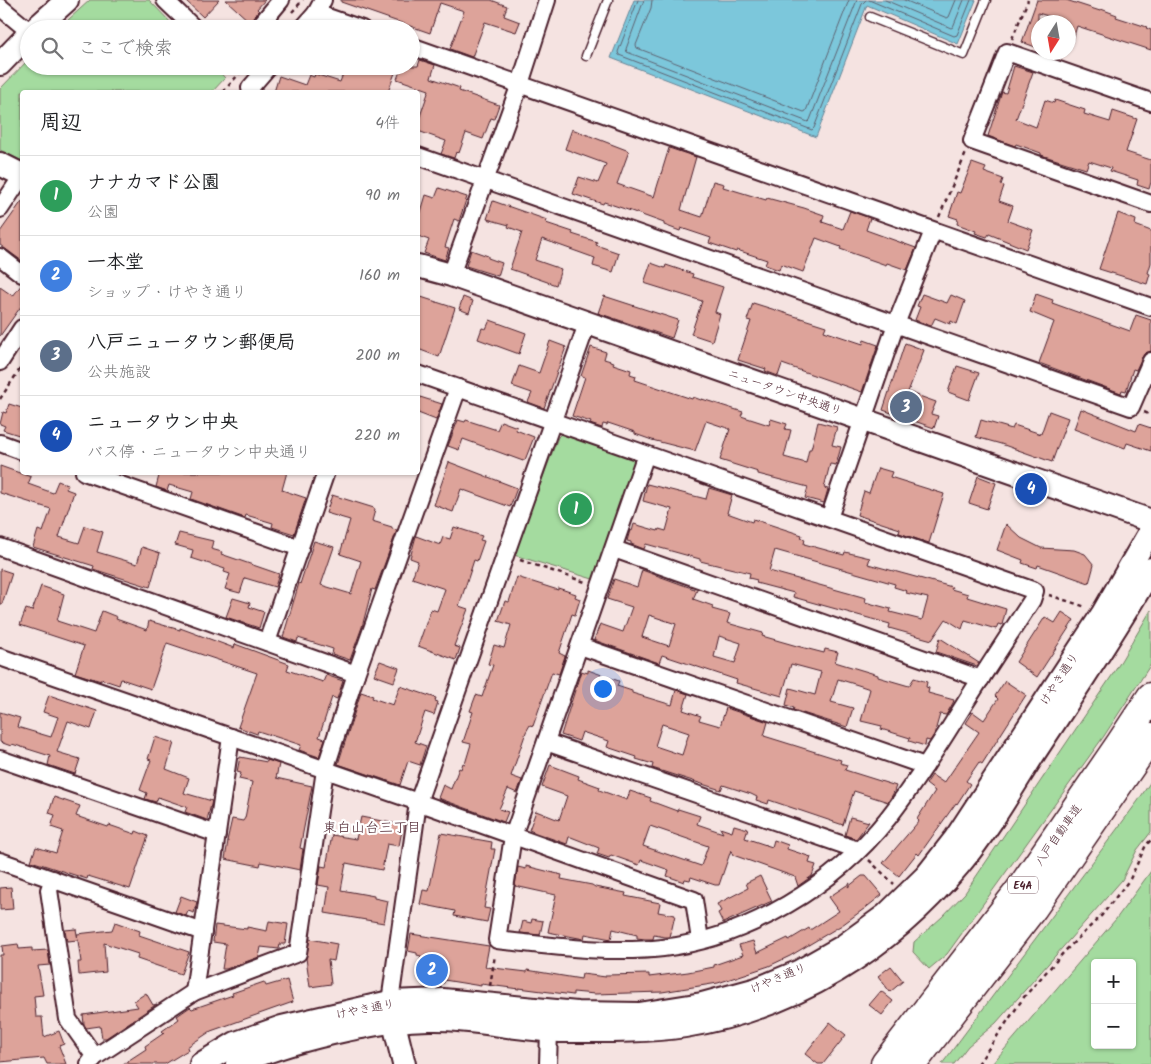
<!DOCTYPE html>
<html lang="ja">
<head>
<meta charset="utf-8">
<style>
	:root { --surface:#fff; --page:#f6f6f6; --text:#202124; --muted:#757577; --line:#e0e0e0; --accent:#db2777 }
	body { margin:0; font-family:Kalam,"Klee One",sans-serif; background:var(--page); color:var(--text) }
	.controls { position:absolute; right:15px; bottom:15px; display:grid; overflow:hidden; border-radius:5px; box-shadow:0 1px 4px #0004 }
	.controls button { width:45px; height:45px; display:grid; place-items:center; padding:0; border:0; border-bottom:1px solid var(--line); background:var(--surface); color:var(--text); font:25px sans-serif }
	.compass { position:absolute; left:1031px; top:15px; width:45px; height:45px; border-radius:50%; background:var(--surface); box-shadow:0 1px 4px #0004; rotate:191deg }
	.you { position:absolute; left:602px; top:688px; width:18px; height:18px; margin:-12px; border:4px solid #fff; border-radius:50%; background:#1a73e8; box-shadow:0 0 0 8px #1a73e833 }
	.badge { display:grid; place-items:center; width:32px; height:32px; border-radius:50%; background:var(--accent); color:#fff; font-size:16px; font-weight:700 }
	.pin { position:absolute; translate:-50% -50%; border:2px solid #fff; box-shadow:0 1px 5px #0006 }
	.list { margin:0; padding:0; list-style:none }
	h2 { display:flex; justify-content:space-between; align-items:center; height:65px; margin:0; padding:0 20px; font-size:21px }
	h2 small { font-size:16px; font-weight:400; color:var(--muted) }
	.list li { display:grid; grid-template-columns:32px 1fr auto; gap:15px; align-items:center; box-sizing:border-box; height:80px; padding:0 20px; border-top:1px solid var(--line) }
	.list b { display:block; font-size:19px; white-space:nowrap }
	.list p { margin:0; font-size:16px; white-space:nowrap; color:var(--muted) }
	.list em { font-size:16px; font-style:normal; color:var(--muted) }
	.icon { flex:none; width:28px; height:28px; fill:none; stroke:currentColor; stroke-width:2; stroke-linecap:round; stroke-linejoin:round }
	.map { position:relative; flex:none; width:1151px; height:1064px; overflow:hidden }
	.search { position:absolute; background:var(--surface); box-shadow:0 1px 4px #0004; left:20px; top:20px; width:400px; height:55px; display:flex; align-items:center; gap:12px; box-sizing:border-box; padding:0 18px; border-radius:28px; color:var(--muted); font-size:19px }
	.panel { position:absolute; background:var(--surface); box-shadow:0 1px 4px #0004; left:20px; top:90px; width:400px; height:385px; border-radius:5px }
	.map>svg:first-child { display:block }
</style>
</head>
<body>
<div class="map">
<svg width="1151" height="1064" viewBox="0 0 1151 1064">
	<rect width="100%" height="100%" fill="#f5e3e1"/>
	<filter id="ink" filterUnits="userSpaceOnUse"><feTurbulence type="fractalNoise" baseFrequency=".02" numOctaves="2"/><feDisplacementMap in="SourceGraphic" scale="10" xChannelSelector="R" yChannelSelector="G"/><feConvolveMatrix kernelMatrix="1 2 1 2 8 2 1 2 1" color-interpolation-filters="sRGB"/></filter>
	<g filter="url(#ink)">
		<g fill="#a4db9f" stroke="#777d65" fill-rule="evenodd">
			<path d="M90 0H149L177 29H58Z"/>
			<path d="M29 59V66H214L225 78 212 92H22V161L0 150V89Z"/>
			<path d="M563 432 635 458 636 463 596 580 514 555 558 437Z"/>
			<path d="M1151 610V664L1104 736 947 954 929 969 913 952 914 942 942 917 965 893 1115 671Z"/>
			<path d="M1151 781V832L1137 850 1122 880 996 1023 968 1046 954 1064H942L1138 801Z"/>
			<path d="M1151 871V1064H992L1116 919ZM1095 963H1132V1045H1095Z"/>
		</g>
		<path fill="#7cc7db" stroke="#688495" d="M634 0H976L958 44 867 5 816 137 611 58Z"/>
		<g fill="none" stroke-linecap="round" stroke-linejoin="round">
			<g stroke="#5e6271" stroke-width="1">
				<path d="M638 0 618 52 619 55 812 130 814 128 862 4 866 0"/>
				<path d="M644 0 626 49 627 52 808 122 810 120 857 0"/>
				<path d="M652 0 651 8 636 45 637 48 804 112 806 111 849 0"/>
				<path d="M869 0 954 36 957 35 971 0"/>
				<path d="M885 0 951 28 953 27 964 0"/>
				<path d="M904 0 947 18 949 17 956 0"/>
			</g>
		</g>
		<g fill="#dda39a" stroke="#4a1f2b" fill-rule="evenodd">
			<path d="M185 0H219L203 17Z"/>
			<path d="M226 0H265L257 9 259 11 250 22Z"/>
			<path d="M341 0H491L507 6 504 16 520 22 516 32 485 22 472 57 450 49 464 11 440 3 430 33 341 2Z"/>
			<path d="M1037 0H1066L1100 11 1101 9 1117 15 1116 17 1147 27 1146 28 1151 30V50L1077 26 1071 46 1068 45V22L1038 13V48L1022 42Z"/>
			<path d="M420 60 435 65 431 78 460 88 459 91 499 105 494 119 491 118 483 139 466 133 459 153 456 152 454 158 441 154 446 141 418 131V122L429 90 397 79 402 66H418Z"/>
			<path d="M346 66H386L396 70 388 92H274L279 76 305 85 309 75 314 77 315 74 340 82Z"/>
			<path d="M1014 66 1033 72 1016 119 1036 127 1045 100 1054 103 1055 100 1085 110 1084 114 1110 122 1113 111 1137 119 1126 152 1151 160V182L1149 189 1137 185 1138 180 1110 171 1111 168 1089 161 1086 169 1041 155V153L1016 144 1015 146 988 136 1002 92 1006 93Z"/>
			<path d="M572 129 629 151 617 184 654 197 669 148 696 157 681 210 702 217 713 181 724 184 723 187 766 200 767 198 804 208 824 215 822 222 843 229 850 211 870 218 866 230 916 248 907 270 887 263 886 265 840 249 841 247 816 238 803 272 781 264 779 270 765 265 767 260 737 250 736 252 709 243 711 238 681 228 680 231 664 225V223L631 211 604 202 603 204 573 194 579 177 598 183 606 164 565 149Z"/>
			<path d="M972 163 986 168 984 172 1003 179 1001 185 1004 186 999 201 1013 206 1008 221 1033 230 1026 249 989 234 987 237 975 233 976 231 957 224 958 219 949 216 957 192 960 193Z"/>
			<path d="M439 188 467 197 459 221 454 219 445 247 449 248 445 260 424 253 429 240 418 236V214L420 215 426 195 435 198Z"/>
			<path d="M22 201V261L0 245V232Z"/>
			<path d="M493 201 547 220 546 223 573 232 572 234 597 242 596 245 619 253 613 272 593 266 595 258 542 239 535 260 561 269 556 285 510 269 522 232 508 227 509 225 487 219Z"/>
			<path d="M1118 213 1136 220 1135 225 1151 231V263L1148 273 1150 274 1147 284 1099 269Z"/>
			<path d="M471 250 488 256V258L502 263 498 276 466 266Z"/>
			<path d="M651 263 665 268 666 265 693 274 692 277 723 287 715 312 720 314 712 341 691 334 702 301 644 283Z"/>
			<path d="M22 284V305L0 336V287L13 296Z"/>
			<path d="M922 294 947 303 951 295 965 301 957 324 951 321 950 324 935 318 931 326 915 320 920 307 917 306Z"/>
			<path d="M1036 294 1053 300 1052 303 1130 331 1136 315 1151 320V351L1145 353 1142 357 1136 370 1133 369 1126 391 1122 390 1121 393 1039 363 1054 322 1030 312Z"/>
			<path d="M418 296 455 308 439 357 418 349Z"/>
			<path d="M604 296 678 320 672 338 598 313Z"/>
			<path d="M463 297 473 301 469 313 459 309Z"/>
			<path d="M753 303 826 326 824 331 863 344 864 340 878 345 862 392 782 364 778 376 765 371 766 369 738 360 751 321 747 320Z"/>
			<path d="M490 320 526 333 519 354 478 339 482 328 486 329Z"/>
			<path d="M550 341 566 347 544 408 528 402 532 393 512 386 519 366 539 373Z"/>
			<path d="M905 343 924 350 908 392 936 402 931 414 938 416 934 428 883 410Z"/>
			<path d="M591 347 606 352 604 359 614 362 613 364 631 370 630 374 636 376 635 380 692 399 693 397 701 400 702 399 743 412 741 416 769 425 771 419 787 424 785 429 791 430 784 457 806 463 809 449H811L818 422 837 427 832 445 841 447 836 465 830 464 824 488 828 489 824 503 805 498 808 487 758 474V472L720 460 730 429 706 421 695 451 652 440 635 434V432L608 423 607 425 603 424 602 428 590 424 591 422 572 416 585 377 581 376Z"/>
			<path d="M957 366 979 373 969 400 948 392Z"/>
			<path d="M420 397 442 404 436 420 418 413V405Z"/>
			<path d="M9 404 22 408V436L3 430 5 426 0 424 3 412 6 413Z"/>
			<path d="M1081 409 1136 431 1139 424 1151 428V451L1127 443 1125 448 1074 429Z"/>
			<path d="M1049 411 1068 418 1052 462 1001 444 976 437 981 420 1012 429 1014 425 1041 434Z"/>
			<path d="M458 420 465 422 466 420 497 430 501 421 517 427 516 430 534 437 525 460H523V461L463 439 459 450 448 446Z"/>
			<path d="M449 462 517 488 510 507 461 489 453 512 434 505Z"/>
			<path d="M0 466 31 477 28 484 53 493 58 481 68 485 66 489 74 492 59 537 79 543 85 526 103 532 97 552 137 564 142 547 160 553 150 587 93 569 94 566 33 547 38 530 43 532 51 509 0 493Z"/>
			<path d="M878 468 892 472 890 477 944 494 929 543 899 533 900 529 857 515 864 491 869 493Z"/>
			<path d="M160 472H287L282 490 306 498 294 534 272 527 273 523 246 515 245 518 191 499 193 492 169 485 167 491 156 487Z"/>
			<path d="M978 476 996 483 987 509 969 503Z"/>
			<path d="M647 484 706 499 709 488 732 495 727 513 752 522 753 519 802 535 801 538 805 539 804 544 844 555 845 552 870 558 868 564 952 587 951 589 968 594 967 597 1006 609 1002 625 998 624 996 629 965 620 962 629 946 619 932 640 889 628 890 624 793 597 794 593 756 583 757 580 749 578 750 573 700 561V559L646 544 644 549 631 544V542L627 541 630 530 632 531 634 524 658 531 659 529 666 531 672 509 643 501ZM775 550 895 584 894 587 907 591 906 593 928 598 922 620 890 612 891 609 865 602 866 598 769 571Z"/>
			<path d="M332 495 374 508 375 510 372 521 392 527V529L397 530 375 590 372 589 362 627 350 660 332 654 333 649 298 638 297 642 283 637 299 583 300 584 314 541 334 547 321 585 351 594 361 561 340 554 350 520 326 513Z"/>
			<path d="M1006 524 1021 538 1041 548 1074 550 1085 554 1094 565 1089 583 1038 565 1037 568 1022 563 1023 560 997 550Z"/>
			<path d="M454 527 482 536 480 540 484 541 477 561 474 560 459 606 468 609 454 646 460 648 456 660 418 646 431 609 437 611 445 589 412 578 418 561 410 558 416 536 440 545 443 537 450 539Z"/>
			<path d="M179 533 213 541 211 549 222 552 221 554 279 574 275 587 245 578 240 593 225 589 230 574 224 572 225 569 191 558 193 550 175 545Z"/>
			<path d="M0 569 12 573 2 604H0Z"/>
			<path d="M642 570 697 590 693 599 713 606 712 609 730 614 727 623 763 633 762 636 797 646 824 653 825 649 838 652 835 662 878 675V677L909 686 914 678 927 682 926 687 929 688 928 693 954 700 953 703 946 715 940 714 934 735 930 741 926 740 925 746 909 741 910 738 881 729 882 726 861 721 870 689 858 685 838 679 831 702 853 708 847 727 793 710 794 708 786 705 790 688 815 695 821 672 791 664 782 696 736 683 737 680 662 655 659 663 594 640 600 624 623 632 632 607 607 599 614 579 637 587ZM649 615 676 624 669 646 642 637ZM719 636 741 643 735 663 714 657Z"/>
			<path d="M517 577 558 590V588L576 594 575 597 580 599 575 615 572 614 559 653 565 656 559 674 552 672 533 726 530 725 526 732 511 776 522 780 517 793 508 789 499 809 508 812 504 822 438 798 443 785 451 789 459 768 461 769 463 763 465 764 471 744 463 742 473 712 470 711 476 695 482 697 493 665 488 664 494 645 504 648 511 625 498 621 505 601 509 602Z"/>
			<path d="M41 586 64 594 57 621 94 633 102 611 117 617 116 619 147 630 149 621 180 630V628L234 648 235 644 289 664 287 670 323 682 326 675 343 681 337 699 332 697 319 737 325 739 319 757 299 750 301 745 258 731 257 734 238 727 257 673 167 643 151 689 121 679 119 685 101 679V681L75 673 84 646 20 625 26 609 32 611Z"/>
			<path d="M233 598 250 603 249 607 264 612 259 628 226 617Z"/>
			<path d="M1062 612 1074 620 1037 677 1016 662 1045 617 1055 623Z"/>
			<path d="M940 638 979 663 977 666 936 652Z"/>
			<path d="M380 661 399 668 394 682 374 675Z"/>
			<path d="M588 670 619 681 617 686 632 691V693L672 705 676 690 688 694 683 710 701 716 699 720 720 726 726 708 768 722 764 736 841 760 840 763 847 765 845 770 896 786 893 794 888 802 854 791 843 825 769 800 768 804 756 800 757 797 751 794 723 785 721 790 652 768 653 764 636 759 637 757 607 747 609 741 582 732 579 741 561 735 581 671 588 673ZM662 724 689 733 682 755 655 746Z"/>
			<path d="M1005 681 1026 695 982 764 979 762 966 781 970 784 957 804 956 803 919 855 917 853 899 876 883 863 919 821 917 819 935 791 926 784 932 775 944 783 979 732 966 723 973 712 984 720 998 699 995 696Z"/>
			<path d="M400 686 436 698 435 701 438 702 434 715 425 712 415 742 426 746 420 765 408 761 400 785 338 764 361 692 373 696 372 698 393 705Z"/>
			<path d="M49 695 97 711 91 729 68 721 57 752 80 759 75 774 48 765 50 756 12 744 11 746 0 742V712L20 718 17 727 51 737 58 717 43 712Z"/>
			<path d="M155 737 174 743 166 769 189 778 184 793 212 801 207 820 185 812 187 807 158 797 156 802 145 799 147 793 140 790 151 760 148 759Z"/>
			<path d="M240 757 267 762V760L279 764 276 778 312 786 300 848 303 849 300 870 261 862 260 866 225 859 228 841H227L232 819 243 821 245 818 252 782 239 779 241 773 237 772Z"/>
			<path d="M550 765 579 776 578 779 600 787 599 790 627 800 630 791 651 798 650 801 677 811 678 809 700 816 697 824 723 833 720 828 732 832 734 825 748 829 745 838 772 847 774 840 788 845 787 849 811 857 809 863 816 865 812 876 798 886 795 877 733 855 731 850 719 885H715L691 877 690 880 685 879 684 882 667 876 669 870 641 860 639 865 611 855 609 858 597 854 599 848 571 837H569L567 844 536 833 529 830 536 811 559 820 567 796 542 787ZM650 826 708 846 701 866 643 846Z"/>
			<path d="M54 797 80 806 76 816 108 827 109 825 135 834 136 831 148 836 130 889 88 876 87 879 31 861 36 847 56 853 63 831 51 827 55 815 49 813Z"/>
			<path d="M361 817 403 825 399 846 387 844 382 870 346 863 341 890 374 896V898L388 901 384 923 325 913 329 887 318 885 321 866 326 867 332 835 356 839Z"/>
			<path d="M850 817 869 822 856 839 845 835Z"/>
			<path d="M441 833 492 842 491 849H495L484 908 490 909 487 922 454 916 455 911 420 904 423 890 429 891Z"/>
			<path d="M526 866 562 875 561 879 592 885 595 887 626 893 625 896 660 903 658 912 675 915 670 937H665L654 935 653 939H645L637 938V935L613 929 611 939 585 934 584 939 548 932 556 895 515 886 518 867 526 869Z"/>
			<path d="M760 876 772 901 723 923 718 913 721 911 717 904 748 888 746 883Z"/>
			<path d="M862 876H866L882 895 868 906 842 925 790 956 769 966 718 983 662 992 595 994 573 992V995L519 988V989L481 984V986L444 980V983L432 981 433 978 418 975 421 956 417 955V953L408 951 411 934 489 946 485 967 527 972V970L581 979 582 974 606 977V975L649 974V977L688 972 714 967V965L743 955 739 945 753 941 757 953 788 938 789 940 809 928 810 930 839 911 829 897 850 883 848 887Z"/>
			<path d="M11 887 13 909 0 910V888Z"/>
			<path d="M181 896 197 902 194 913 188 911 186 916 175 912Z"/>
			<path d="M532 919 543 921 540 935 520 933 523 921 531 923Z"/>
			<path d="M269 921 288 924 285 944H280L279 949 261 947 259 957 226 969H222L226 944 213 942 215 925 247 929V927L267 931Z"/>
			<path d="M115 922 140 931 139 935 189 952 181 974 137 959 138 954 104 943 106 972 79 975 78 962H81L77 934 112 930Z"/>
			<path d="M76 929 78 940 67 941 65 930Z"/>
			<path d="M310 939 337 944 334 961 328 960 331 984 310 987 306 958Z"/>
			<path d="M18 944 19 949 32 948V951L48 950 50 965 38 966 43 995 34 996 36 1017H42L44 1037 59 1031 64 1044 59 1046 66 1064H47L44 1058 0 1062V955H3L2 946Z"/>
			<path d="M891 966 903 981 890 992 878 976Z"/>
			<path d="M287 980 293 1002 211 1031 187 1047 188 1050 165 1064H123L146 1049 145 1046 164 1033 162 1031 179 1019 177 1016 190 1007 192 1009 233 995 232 993 264 982 266 986Z"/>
			<path d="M881 991 893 1001 882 1015 869 1005Z"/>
			<path d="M146 993 153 1005 157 1004 106 1038H102L100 1026 86 1028 84 1024 83 1015 138 1007 134 1001Z"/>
			<path d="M830 1022 846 1035 823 1064H818L805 1054Z"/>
		</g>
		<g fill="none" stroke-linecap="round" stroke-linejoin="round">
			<defs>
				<g id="lane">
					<path d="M870 17 964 55 986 0"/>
					<path d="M586 56 608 0"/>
				</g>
				<g id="street">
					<path d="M165 0 195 29"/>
					<path d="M0 7 29 31"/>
					<path d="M316 13 362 29"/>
					<path d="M257 29 281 0"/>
					<path d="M302 29 316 13 323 0"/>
					<path d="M411 46 1151 307"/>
					<path d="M251 92 250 88 269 66"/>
					<path d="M1151 102 1007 52 972 141 1151 204"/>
					<path d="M418 156 1131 407 1151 361"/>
					<path d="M0 209 22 176"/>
					<path d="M0 257 22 274"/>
					<path d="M451 275 520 84 547 0"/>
					<path d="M0 362 22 328"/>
					<path d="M418 374 1035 591 1032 600C1009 635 986 670 964 705 940 744 916 782 888 818 835 885 748 938 663 948 608 954 552 946 497 940L513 836 646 454"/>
					<path d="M0 443 22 451"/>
					<path d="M84 472 300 548"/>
					<path d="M829 518 896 324 933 231"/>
					<path d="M0 547 356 674"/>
					<path d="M614 549 981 679"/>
					<path d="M267 642 326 472"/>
					<path d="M580 646 925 766"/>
					<path d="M0 657 418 802 694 900 700 940"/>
					<path d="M546 742 858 850"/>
					<path d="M0 759 217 834"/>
					<path d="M0 861 203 932"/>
					<path d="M53 879 49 890 68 1019 95 1057"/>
					<path d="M194 992 231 737"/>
					<path d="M390 1002 418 802 587 324"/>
					<path d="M89 1064 95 1057 194 992 298 953 325 770 356 674 458 388"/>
					<path d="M548 1064 549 1031"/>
				</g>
				<g id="secondary">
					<path d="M35 29 67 0"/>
					<path d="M0 64 29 34"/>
					<path d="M0 164 22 175"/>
					<path d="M418 266 451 275 1151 521"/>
					<path d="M390 1007 404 1064"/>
					<path d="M201 1064 236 1043 282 1027 390 1002 443 1000 577 1013 639 1014 702 1004 757 989 798 972 842 947 886 915 926 876 955 839 1103 613 1151 530"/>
					<path d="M237 1064C271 1048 309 1038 346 1030 376 1024 404 1018 436 1019 477 1019 519 1030 560 1031 602 1031 644 1032 685 1026 796 1008 888 950 959 865 988 830 1011 790 1035 752 1075 691 1115 632 1151 569"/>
				</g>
				<g id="highway">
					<path d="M885 1064 1019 891 1120 744 1151 697"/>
					<path d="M912 1064 1033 908 1151 737"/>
				</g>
			</defs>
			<use href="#lane" stroke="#4a1f2b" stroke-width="11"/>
			<use href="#street" stroke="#4a1f2b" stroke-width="20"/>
			<use href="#secondary" stroke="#4a1f2b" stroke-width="26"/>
			<use href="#highway" stroke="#4a1f2b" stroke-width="31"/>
			<g stroke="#4a1f2b" stroke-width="2.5" stroke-dasharray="4 4" stroke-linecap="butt">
				<path d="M292 12 303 0"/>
				<path d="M1012 39 1028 0"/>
				<path d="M223 92 246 66"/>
				<path d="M939 217 966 153"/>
				<path d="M0 399 22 366"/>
				<path d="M1144 412 1151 415"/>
				<path d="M520 560 585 582"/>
				<path d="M1049 595 1086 607"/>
				<path d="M869 860 894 884"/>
				<path d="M490 986 495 955"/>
				<path d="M978 1064 1024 997 1064 952 1102 915 1130 879 1146 845 1151 840"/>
			</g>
			<use href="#lane" stroke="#fff" stroke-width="8"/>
			<use href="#street" stroke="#fff" stroke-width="16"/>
			<use href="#secondary" stroke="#fff" stroke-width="22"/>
			<use href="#highway" stroke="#fff" stroke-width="28"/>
		</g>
	</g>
	<g text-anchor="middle" stroke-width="4.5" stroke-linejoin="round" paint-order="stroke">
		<rect fill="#fff" stroke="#80626b" stroke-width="1" x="1008" y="876.5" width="30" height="17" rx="4"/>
		<g font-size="11" font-weight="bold" fill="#4a1f2b">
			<text x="1023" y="889">E4A</text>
		</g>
		<g font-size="12" fill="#4a1f2b" stroke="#fff">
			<text transform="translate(785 392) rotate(19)" y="4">ニュータウン中央通り</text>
			<text transform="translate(1059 679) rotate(-57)" y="4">けやき通り</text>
			<text transform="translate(1058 835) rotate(-55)" y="4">八戸自動車道</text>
			<text transform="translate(778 978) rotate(-23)" y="4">けやき通り</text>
			<text transform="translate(365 1009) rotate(-11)" y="4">けやき通り</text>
		</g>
		<g font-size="14" fill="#4a1f2b" stroke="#fff">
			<text x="372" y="832">東白山台三丁目</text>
		</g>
	</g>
</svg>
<div class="controls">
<button>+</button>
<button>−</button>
</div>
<svg class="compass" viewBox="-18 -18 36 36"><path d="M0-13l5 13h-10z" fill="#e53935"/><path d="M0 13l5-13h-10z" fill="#757577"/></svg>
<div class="you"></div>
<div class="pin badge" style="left:576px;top:509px;background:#2e9e5b">1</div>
<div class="pin badge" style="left:432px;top:970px;background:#3f7fe0">2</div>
<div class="pin badge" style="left:906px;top:407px;background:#5c6f8a">3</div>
<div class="pin badge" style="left:1031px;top:489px;background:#1a4fb4">4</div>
<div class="search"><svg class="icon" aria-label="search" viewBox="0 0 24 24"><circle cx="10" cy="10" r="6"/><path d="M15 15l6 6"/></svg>ここで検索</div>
<section class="panel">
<h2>周辺<small>4件</small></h2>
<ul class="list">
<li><span class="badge" style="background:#2e9e5b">1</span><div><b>ナナカマド公園</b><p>公園</p></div><em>90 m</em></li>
<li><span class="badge" style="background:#3f7fe0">2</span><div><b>一本堂</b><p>ショップ · けやき通り</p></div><em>160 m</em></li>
<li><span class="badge" style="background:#5c6f8a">3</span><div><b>八戸ニュータウン郵便局</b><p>公共施設</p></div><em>200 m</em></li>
<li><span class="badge" style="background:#1a4fb4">4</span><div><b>ニュータウン中央</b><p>バス停 · ニュータウン中央通り</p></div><em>220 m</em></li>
</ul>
</section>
</div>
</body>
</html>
